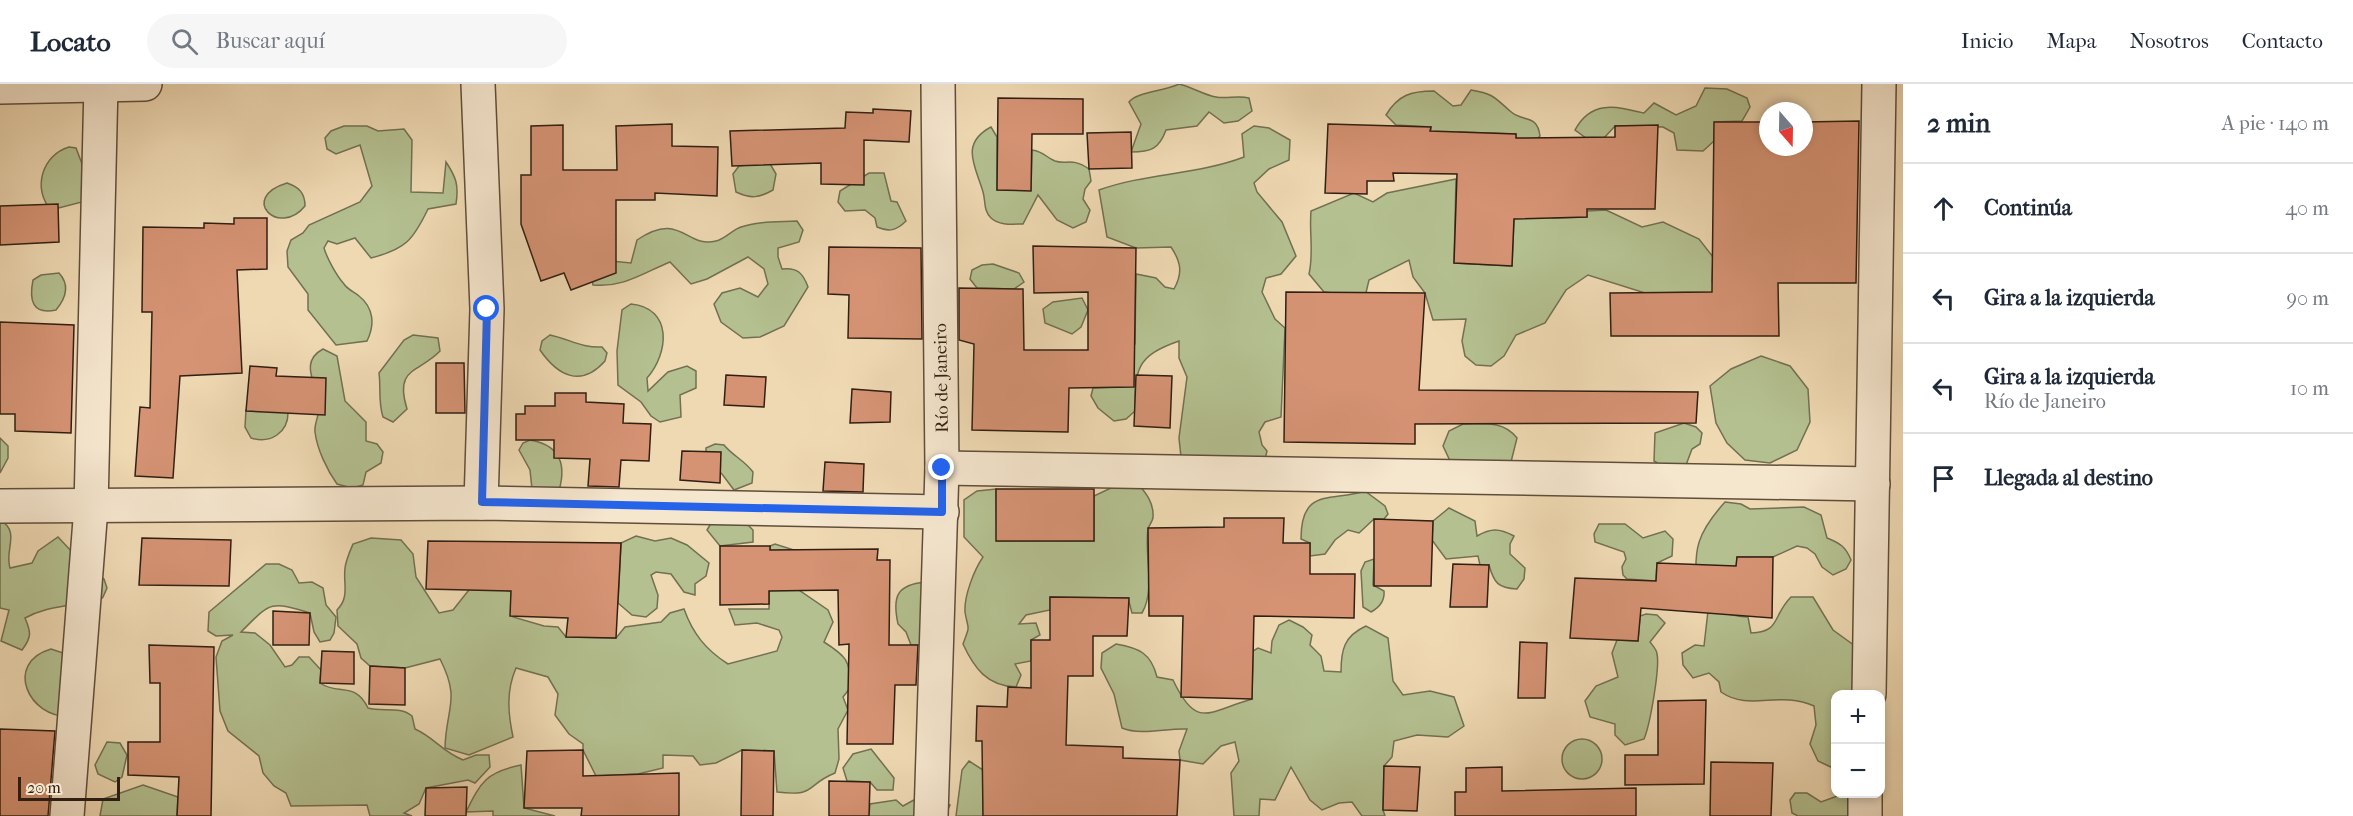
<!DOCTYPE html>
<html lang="es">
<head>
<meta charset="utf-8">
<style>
	:root { --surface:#fff; --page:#f6f6f7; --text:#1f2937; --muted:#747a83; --line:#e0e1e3 }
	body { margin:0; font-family:"IM FELL French Canon",serif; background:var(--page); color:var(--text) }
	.controls { position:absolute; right:18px; bottom:18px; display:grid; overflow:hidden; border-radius:12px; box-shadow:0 3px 9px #0003 }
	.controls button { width:54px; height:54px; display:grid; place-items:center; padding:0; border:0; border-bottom:2px solid var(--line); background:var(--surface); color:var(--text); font:30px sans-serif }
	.compass { position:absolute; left:1759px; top:18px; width:54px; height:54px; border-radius:50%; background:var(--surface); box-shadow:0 3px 9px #0003; rotate:160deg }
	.scale { position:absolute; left:18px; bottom:15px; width:102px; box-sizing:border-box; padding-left:6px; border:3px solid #311f13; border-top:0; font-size:16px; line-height:21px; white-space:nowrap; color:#311f13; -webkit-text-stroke:4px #f5e6ce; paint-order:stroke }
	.stop { position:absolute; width:18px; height:18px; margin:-14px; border:4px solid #2563eb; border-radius:50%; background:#fff }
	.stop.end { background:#2563eb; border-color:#fff; box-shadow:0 2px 6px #0008 }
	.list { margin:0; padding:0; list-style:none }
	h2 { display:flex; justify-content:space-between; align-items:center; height:78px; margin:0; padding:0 24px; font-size:26px }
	h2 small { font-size:20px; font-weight:400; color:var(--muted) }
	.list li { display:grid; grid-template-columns:39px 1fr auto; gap:18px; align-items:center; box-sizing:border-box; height:90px; padding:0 24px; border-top:2px solid var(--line) }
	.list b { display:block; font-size:22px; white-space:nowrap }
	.list p { margin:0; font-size:20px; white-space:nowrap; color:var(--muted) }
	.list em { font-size:20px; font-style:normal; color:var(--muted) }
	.icon { flex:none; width:33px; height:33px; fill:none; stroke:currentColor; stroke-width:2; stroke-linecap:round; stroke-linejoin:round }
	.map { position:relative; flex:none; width:1903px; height:732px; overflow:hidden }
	header { display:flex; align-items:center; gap:36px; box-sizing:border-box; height:84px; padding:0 30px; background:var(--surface); border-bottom:2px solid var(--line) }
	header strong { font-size:28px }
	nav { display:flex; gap:33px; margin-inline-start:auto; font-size:21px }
	.search { width:420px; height:54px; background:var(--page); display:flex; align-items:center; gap:15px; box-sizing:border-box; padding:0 21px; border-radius:33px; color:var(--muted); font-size:22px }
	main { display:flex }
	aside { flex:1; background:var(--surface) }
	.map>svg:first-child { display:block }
</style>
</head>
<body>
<header>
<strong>Locato</strong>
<div class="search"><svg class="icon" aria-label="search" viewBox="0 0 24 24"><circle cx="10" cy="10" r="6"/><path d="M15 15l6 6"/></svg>Buscar aquí</div>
<nav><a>Inicio</a><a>Mapa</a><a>Nosotros</a><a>Contacto</a></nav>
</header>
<main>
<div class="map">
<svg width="1903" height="732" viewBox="0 0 1903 732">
	<rect width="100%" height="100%" fill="#efd9b3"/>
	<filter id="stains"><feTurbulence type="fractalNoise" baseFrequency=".00333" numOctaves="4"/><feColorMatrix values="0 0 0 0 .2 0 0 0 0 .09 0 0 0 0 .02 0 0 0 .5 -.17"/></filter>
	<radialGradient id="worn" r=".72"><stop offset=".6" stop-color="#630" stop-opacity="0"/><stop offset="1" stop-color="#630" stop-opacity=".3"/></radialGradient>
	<g fill="#b4c090" stroke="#727052" stroke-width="1.5">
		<path d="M1179 0C1192 3 1204 11 1216 13 1227 15 1238 11 1249 14L1252 27 1238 37 1224 39 1209 28 1197 42 1166 46C1159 65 1151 68 1131 68L1141 40 1129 18C1137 8 1165 7 1179 0Z"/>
		<path d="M1705 4 1727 5 1747 14 1750 23 1742 37 1715 38 1714 57 1703 67 1677 66 1674 49 1663 43 1615 42 1604 54H1586L1575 46C1591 16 1615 22 1644 29L1654 19 1676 31 1696 22Z"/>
		<path d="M1471 6C1494 10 1494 13 1510 27 1523 39 1537 29 1540 52L1533 59 1514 111 1516 50 1458 48 1449 59 1430 62 1431 43 1396 41 1386 31C1398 11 1411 7 1434 7L1453 22 1461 21Z"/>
		<path d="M344 42H367L378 47 404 45 412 56 411 108 443 109 446 78C456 93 459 101 456 120L428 125C413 156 406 165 371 174L355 154 337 160 328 157 324 164C327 174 336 191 344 200 347 205 354 208 359 212 374 224 375 241 367 257L336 261 308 226V210L288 183 287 167 291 156 303 149 309 141 360 118 372 102 360 61 336 70 327 65 325 54 331 47Z"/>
		<path d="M1254 42 1269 44 1290 56 1289 76 1269 85 1254 99 1257 108 1282 138 1296 172 1281 190 1266 194 1262 208 1275 235 1285 244 1281 333 1265 338 1259 348 1262 361 1267 367 1262 388 1182 382 1179 354 1187 293 1179 274V257C1136 272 1135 285 1135 327L1126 335 1114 337 1098 324 1091 312 1093 304 1116 303V266L1135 260 1136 190 1156 194 1165 203 1174 205C1183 189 1181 178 1171 163L1136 164 1107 153 1099 106C1146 89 1197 91 1244 73L1242 50Z"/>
		<path d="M991 43 997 53V106H1031L1032 66C1045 68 1045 73 1055 77 1066 81 1072 73 1089 85L1091 97 1085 105 1083 115 1090 126 1086 138 1073 144 1057 136 1038 111 1023 140C1013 140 1000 142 991 134 983 126 986 118 983 108 976 83 959 60 991 43Z"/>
		<path d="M69 63 76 64 84 85 82 118 51 126C32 105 42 71 69 63Z"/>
		<path d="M769 78 776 90 773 106C759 114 751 115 736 108L733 90 739 82Z"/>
		<path d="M869 89H884L891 117 897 118 906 137C896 147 889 148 877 143L875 134 865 126 845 127 838 118 840 107Z"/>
		<path d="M1456 95 1454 179 1512 182 1514 135 1520 127 1553 134 1587 133V127L1606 126 1642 143 1663 138 1699 155 1713 173 1712 198 1719 208 1645 209 1588 191 1566 206 1545 239 1516 251 1504 272 1491 282 1476 281 1465 272 1462 257 1466 235 1433 236 1425 209 1413 193 1409 176 1369 196 1365 213 1324 208 1309 190C1314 168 1309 149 1311 127L1354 109 1373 118 1387 109Z"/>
		<path d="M287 99C299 103 305 109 305 122 279 154 238 114 287 99Z"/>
		<path d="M797 137 803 146 799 158 778 164V173L782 185C797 183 803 189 808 203L784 242 760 253 743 254 721 238 714 220 722 209 740 204 758 213 768 200 764 185 748 173 707 195 691 200 670 178C643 189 623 204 593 201L591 191 611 177 631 179 637 156C681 126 686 165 716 157 725 155 732 146 741 143 758 137 778 138 797 137Z"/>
		<path d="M993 180 1019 189 1024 198 1014 205 977 204 970 195 972 186 982 181Z"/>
		<path d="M59 189C70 201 66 214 56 226 32 231 29 216 33 196L41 191Z"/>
		<path d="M1082 214 1088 226 1081 243 1072 250 1045 239 1043 225 1053 218Z"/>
		<path d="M631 220C673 224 669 269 647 294L648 307 668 288 687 282 696 287V304L680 311 681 333 660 338 651 332 641 318 618 301 617 267 622 226Z"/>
		<path d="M413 251 438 254 440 267C419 289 394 283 407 325L393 338 383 333C378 318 381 303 379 289L404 256Z"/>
		<path d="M550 251C569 255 582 264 602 263L607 269 605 277C581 304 558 292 540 266L542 257Z"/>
		<path d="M323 265 337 272 345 317 366 338V357L377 360 383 368 381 379 366 388 363 401 352 404 337 400C327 386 317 365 315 348 314 340 319 332 319 324 319 302 297 279 323 265Z"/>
		<path d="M1761 272 1790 282 1808 305 1810 338 1797 366 1770 379 1745 376 1727 359 1716 339 1710 302 1731 285Z"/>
		<path d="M246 326 288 327C289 349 270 360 251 354L245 343Z"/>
		<path d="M1684 339 1696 343 1702 349 1700 360 1692 365 1686 381 1664 383 1654 377 1655 349Z"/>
		<path d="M1463 340C1483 340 1503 336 1517 354L1511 378 1452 381 1443 362 1449 347Z"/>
		<path d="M0 354 8 362V374L0 389Z"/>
		<path d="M530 356C566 362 567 388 555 418L532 405 530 386 519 366 523 359Z"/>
		<path d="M715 360 724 361C733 372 744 376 753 388L752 399 734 406 722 390 706 376V364Z"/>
		<path d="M1138 400C1146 409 1154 419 1153 433 1153 437 1149 441 1148 445 1144 471 1156 505 1142 529H1132L1128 514 1050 513V526L1026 531 1019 540 1036 539 1040 551 1031 556V577L1015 580 1021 591 1016 603C987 602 974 584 963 560 971 539 968 547 965 528 964 512 974 486 983 473L964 453V416L977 407 996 405 997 457H1094V412L1113 403Z"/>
		<path d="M1365 407 1385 422 1388 430 1384 435H1374L1359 449 1348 446 1335 456 1325 470 1310 472V459L1301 455C1301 403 1331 418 1365 407Z"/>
		<path d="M1725 418 1741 420 1750 425 1804 423 1821 431 1827 454C1840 459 1846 463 1851 476L1846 485 1833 491 1822 483 1815 470 1807 464 1797 462 1773 473H1737L1735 510 1697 507C1693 465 1697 449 1725 418Z"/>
		<path d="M1449 424 1475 437 1477 452C1491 444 1499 444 1514 452L1510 460V470L1525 484 1524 495 1517 505C1498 504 1494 499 1489 481H1480L1478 472 1446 475 1432 456 1433 437Z"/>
		<path d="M719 426 747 440 753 446V458L720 462 707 446Z"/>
		<path d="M0 436C21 448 4 466 10 484L32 479 38 467 58 453 89 486 104 495 107 504 103 513 93 523 85 518C63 523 45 523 25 534 31 548 32 553 22 566L1 557 9 526 0 524Z"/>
		<path d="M1599 440H1625L1643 454 1665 447 1673 455 1672 472 1657 479 1656 497 1627 495 1623 491 1622 483 1626 475 1624 468 1595 458 1594 450Z"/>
		<path d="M636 452 655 457 671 454 687 461 709 479 706 492 695 500V511L684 508 671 490 656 488 651 491 658 511 657 524 646 533 632 531 618 519 621 459Z"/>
		<path d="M371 454 401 456 413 470 416 493 439 529 453 526 472 502 511 507V527L513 533 544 542 558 543 566 553 616 554 625 543 661 538 670 529 684 525C693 550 706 566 728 580L777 567 782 553 779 546 757 539 735 541 729 525H769L770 462 775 460 794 466 799 506 828 526 833 538 824 558C846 572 850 576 851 603L843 613 848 626 838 645 839 675 835 689C805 701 817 713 777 708L774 667 742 666 716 679 700 681 693 672 663 671V684L638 690 596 692 583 666V660L569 650 555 631 558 610 548 593 516 584C506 607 508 629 513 653L469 671 445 664C446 623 461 616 440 575L405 584 370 582 361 574 357 560 338 542 337 526C350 513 343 500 345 484 346 476 350 467 353 460Z"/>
		<path d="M1374 475 1373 501 1384 507C1385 517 1380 523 1371 528L1363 523 1361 487 1365 478Z"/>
		<path d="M266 480H279L292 486 299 499 312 498 323 504 326 521 336 533 334 549 330 556 320 558 314 548 310 529C269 516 270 519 241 548L255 549 270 561 285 583 292 581 299 573H309L321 586 320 599C339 612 355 597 368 624 383 628 400 622 412 632L415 645C435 654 441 667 463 676L476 671H489L490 683 475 699 468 696 426 704 419 720 404 729 412 732H370L367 721 291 722 286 709 274 702 263 689 259 672 228 647 220 627 216 573 222 557 233 551 216 552 208 547 209 528Z"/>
		<path d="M925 498 930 561H911L906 548 898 540C892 512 897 501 925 498Z"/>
		<path d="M1791 513H1813L1833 546 1869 572 1866 610H1836L1835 685 1818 677 1810 660 1816 641 1814 622C1779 606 1750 628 1721 608L1719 598 1709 589 1693 594 1683 581 1682 569 1695 561 1704 562 1708 527C1723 527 1733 533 1748 533L1751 549C1781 548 1772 532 1791 513Z"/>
		<path d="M1646 530 1657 531 1665 539 1650 558C1653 562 1657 566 1657 570 1660 584 1650 641 1644 655L1625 661 1615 651V640L1590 633 1585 617 1596 602 1618 593 1612 569 1617 556 1638 557 1640 532Z"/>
		<path d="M1289 536 1303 543 1312 551 1310 561 1321 572 1324 587 1341 588C1341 566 1344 552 1366 542L1388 554 1393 597 1403 611 1430 607 1454 613 1464 642 1448 653 1417 651 1394 657 1392 673 1384 682 1383 726 1385 732H1362L1352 718 1339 719 1322 726 1310 716 1291 683 1275 716 1260 715 1259 732H1234L1231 689 1239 677 1235 658 1221 662 1203 680 1180 676 1179 667 1187 645C1165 644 1142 652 1122 644L1114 610 1101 584 1102 569 1116 560C1139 564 1151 569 1157 593L1173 596C1197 647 1209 627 1252 615L1253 567 1258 564 1271 569 1272 557 1279 541Z"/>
		<path d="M51 565 66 570 70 632C29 635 3 579 51 565Z"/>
		<circle cx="1582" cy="675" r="20"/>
		<path d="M107 658 120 659 127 671 122 693 115 698 98 690 95 681Z"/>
		<path d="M871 665 894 694 893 706H877L870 698 847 697 843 684 853 670Z"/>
		<path d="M969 677 983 686V732H956L962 686Z"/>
		<path d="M521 681 524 724 555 732H493V727L466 728C481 697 487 688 521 681Z"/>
		<path d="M143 701 178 713 177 732H100L103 715Z"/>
		<path d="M1795 709H1807L1821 718 1843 710H1853L1850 732H1798L1792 729 1790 716Z"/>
		<path d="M921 712H934L950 721 945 732H869L870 720 896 716 903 722Z"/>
	</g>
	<g fill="#d59374" stroke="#311f13" stroke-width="1.5">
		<path d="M998 14 1083 15V50H1032L1031 107 997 106Z"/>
		<path d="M873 25 911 27 909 58 864 56V101L821 100V79L732 82 730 47 845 44 846 28 873 29Z"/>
		<path d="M1859 37 1856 199H1778L1779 252H1611L1610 209 1712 208 1714 38H1768V63H1804V38Z"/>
		<path d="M672 40V62L718 63 717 112 655 109V116H616V189L571 206 564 189 541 197 521 140V91H531V42L563 41V86H617L616 42Z"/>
		<path d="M1328 40 1431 43 1430 47 1516 50V54L1615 53V42L1658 41 1655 125H1587V133L1514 135 1512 182 1454 179 1457 90 1393 89 1394 97H1367V110L1325 109Z"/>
		<path d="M1131 48 1132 84 1089 85 1087 49Z"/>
		<path d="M58 120 59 158 0 161V122Z"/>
		<path d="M234 134H267V185L237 186 242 289 180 292 173 394 135 392 140 323 150 324 152 228H142L143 143 204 144V139L234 140Z"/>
		<path d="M1033 162 1136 164 1134 303 1069 304 1068 348 972 346 974 260 959 256V204L1023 205 1024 266H1088V208L1034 209Z"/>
		<path d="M829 163 921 164 922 255 848 254 849 211 828 210Z"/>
		<path d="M1286 208 1425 209 1419 306 1698 308 1696 339 1415 340V360L1284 358Z"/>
		<path d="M0 238 74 241 71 349 15 347V330H0Z"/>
		<path d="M436 279H464L465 329H436Z"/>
		<path d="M250 282 277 284 276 292 326 294 325 331 246 327Z"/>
		<path d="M726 291 766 293 764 323 724 321Z"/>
		<path d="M1136 291 1172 292 1170 344 1134 342Z"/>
		<path d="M852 305 891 308 890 338 850 339Z"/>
		<path d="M555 309H586V318L624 320 623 339 651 340 649 377 621 376 619 403 588 402 590 375 554 374V356H516V330H525V322H555Z"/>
		<path d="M682 367 721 368 720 399 680 396Z"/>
		<path d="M825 378 864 380 863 408 823 407Z"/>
		<rect x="996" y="405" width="98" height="52"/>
		<path d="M1224 434H1284L1283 459H1310V490H1355L1354 534 1254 532 1252 615 1181 613 1183 532H1149L1148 444 1224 443Z"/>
		<path d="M1374 435 1433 437 1431 502H1374Z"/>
		<path d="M142 454 231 456 229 502 139 501Z"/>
		<path d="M428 457 621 459 616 554 566 553 568 534 510 532 511 507 426 505Z"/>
		<path d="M720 462H770V466L878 465 877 476H890L889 561H918L916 601H895L893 660H847L849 560 839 561 838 506 769 507V520L720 521Z"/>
		<path d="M1737 473H1773L1772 534 1641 524 1638 557 1570 554 1575 494 1656 497 1657 479 1736 482Z"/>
		<path d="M1453 480 1489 481 1487 523H1450Z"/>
		<path d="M1050 513 1129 514 1127 552H1093V592H1068L1066 661 1123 663V674L1180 676 1177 732H983L982 657H976L977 622 1007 623 1008 603 1031 604V556H1050Z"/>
		<path d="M273 527 310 529 309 561H273Z"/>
		<path d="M1520 558 1547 559 1545 614H1518Z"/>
		<path d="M149 561 214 563 211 732H177L179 693 128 691V658H160V599H150Z"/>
		<path d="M322 567 354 568V600L320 599Z"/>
		<path d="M370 582 405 584V621L369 620Z"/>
		<path d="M1706 616 1704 700 1625 701V671H1658V617Z"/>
		<path d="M0 645 55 647 48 732H0Z"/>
		<path d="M583 666V692L679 689V732H581L582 724H524L527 667Z"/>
		<path d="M742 666 774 667 773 732H741Z"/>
		<path d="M1711 678 1773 679 1771 732H1710Z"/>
		<path d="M1384 682 1420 683 1417 727 1383 726Z"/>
		<path d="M1502 683V707L1636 704V732H1455V708H1466V684Z"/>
		<path d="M829 697 870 698 869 732H829Z"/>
		<path d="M467 703 466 732H425L426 704Z"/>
	</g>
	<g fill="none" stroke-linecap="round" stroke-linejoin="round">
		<defs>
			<g id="minor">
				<path d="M478 0 487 225 481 419"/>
				<path d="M0 3 145 0"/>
				<path d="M942 384 1873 400"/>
				<path d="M0 422 481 419 942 428"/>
				<path d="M1869 610 1879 0"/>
				<path d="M67 732 91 423 101 0"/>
				<path d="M931 732 942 384 938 0"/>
				<path d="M1865 732V710"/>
			</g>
		</defs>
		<use href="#minor" stroke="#604e3b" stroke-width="36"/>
		<use href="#minor" stroke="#f5e6ce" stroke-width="33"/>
	</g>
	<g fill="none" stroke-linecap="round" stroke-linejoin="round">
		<path stroke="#2563eb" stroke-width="8" d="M487 225 482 418 942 428V384"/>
	</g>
	<g text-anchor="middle" stroke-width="4.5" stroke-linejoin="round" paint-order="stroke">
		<g font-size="18" fill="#311f13" stroke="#f5e6ce">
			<text transform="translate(941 294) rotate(-91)" y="6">Río de Janeiro</text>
		</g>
	</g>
	<rect width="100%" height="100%" filter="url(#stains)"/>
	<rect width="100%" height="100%" fill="url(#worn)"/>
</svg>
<div class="controls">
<button>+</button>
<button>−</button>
</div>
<svg class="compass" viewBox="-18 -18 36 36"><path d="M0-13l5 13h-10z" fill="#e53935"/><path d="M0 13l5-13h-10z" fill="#747a83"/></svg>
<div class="scale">20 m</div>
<div class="stop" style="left:487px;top:225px"></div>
<div class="stop end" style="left:942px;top:384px"></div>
</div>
<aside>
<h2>2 min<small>A pie · 140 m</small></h2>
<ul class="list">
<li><svg class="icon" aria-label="ahead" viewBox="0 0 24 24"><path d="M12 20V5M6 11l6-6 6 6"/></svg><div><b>Continúa</b></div><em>40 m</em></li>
<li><svg class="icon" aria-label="left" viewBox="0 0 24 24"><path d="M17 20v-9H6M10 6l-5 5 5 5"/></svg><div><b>Gira a la izquierda</b></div><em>90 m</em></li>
<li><svg class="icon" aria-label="left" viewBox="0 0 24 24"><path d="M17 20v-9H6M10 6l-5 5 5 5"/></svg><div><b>Gira a la izquierda</b><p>Río de Janeiro</p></div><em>10 m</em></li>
<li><svg class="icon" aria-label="arrive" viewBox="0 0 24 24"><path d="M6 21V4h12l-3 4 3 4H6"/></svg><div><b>Llegada al destino</b></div></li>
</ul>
</aside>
</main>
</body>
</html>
